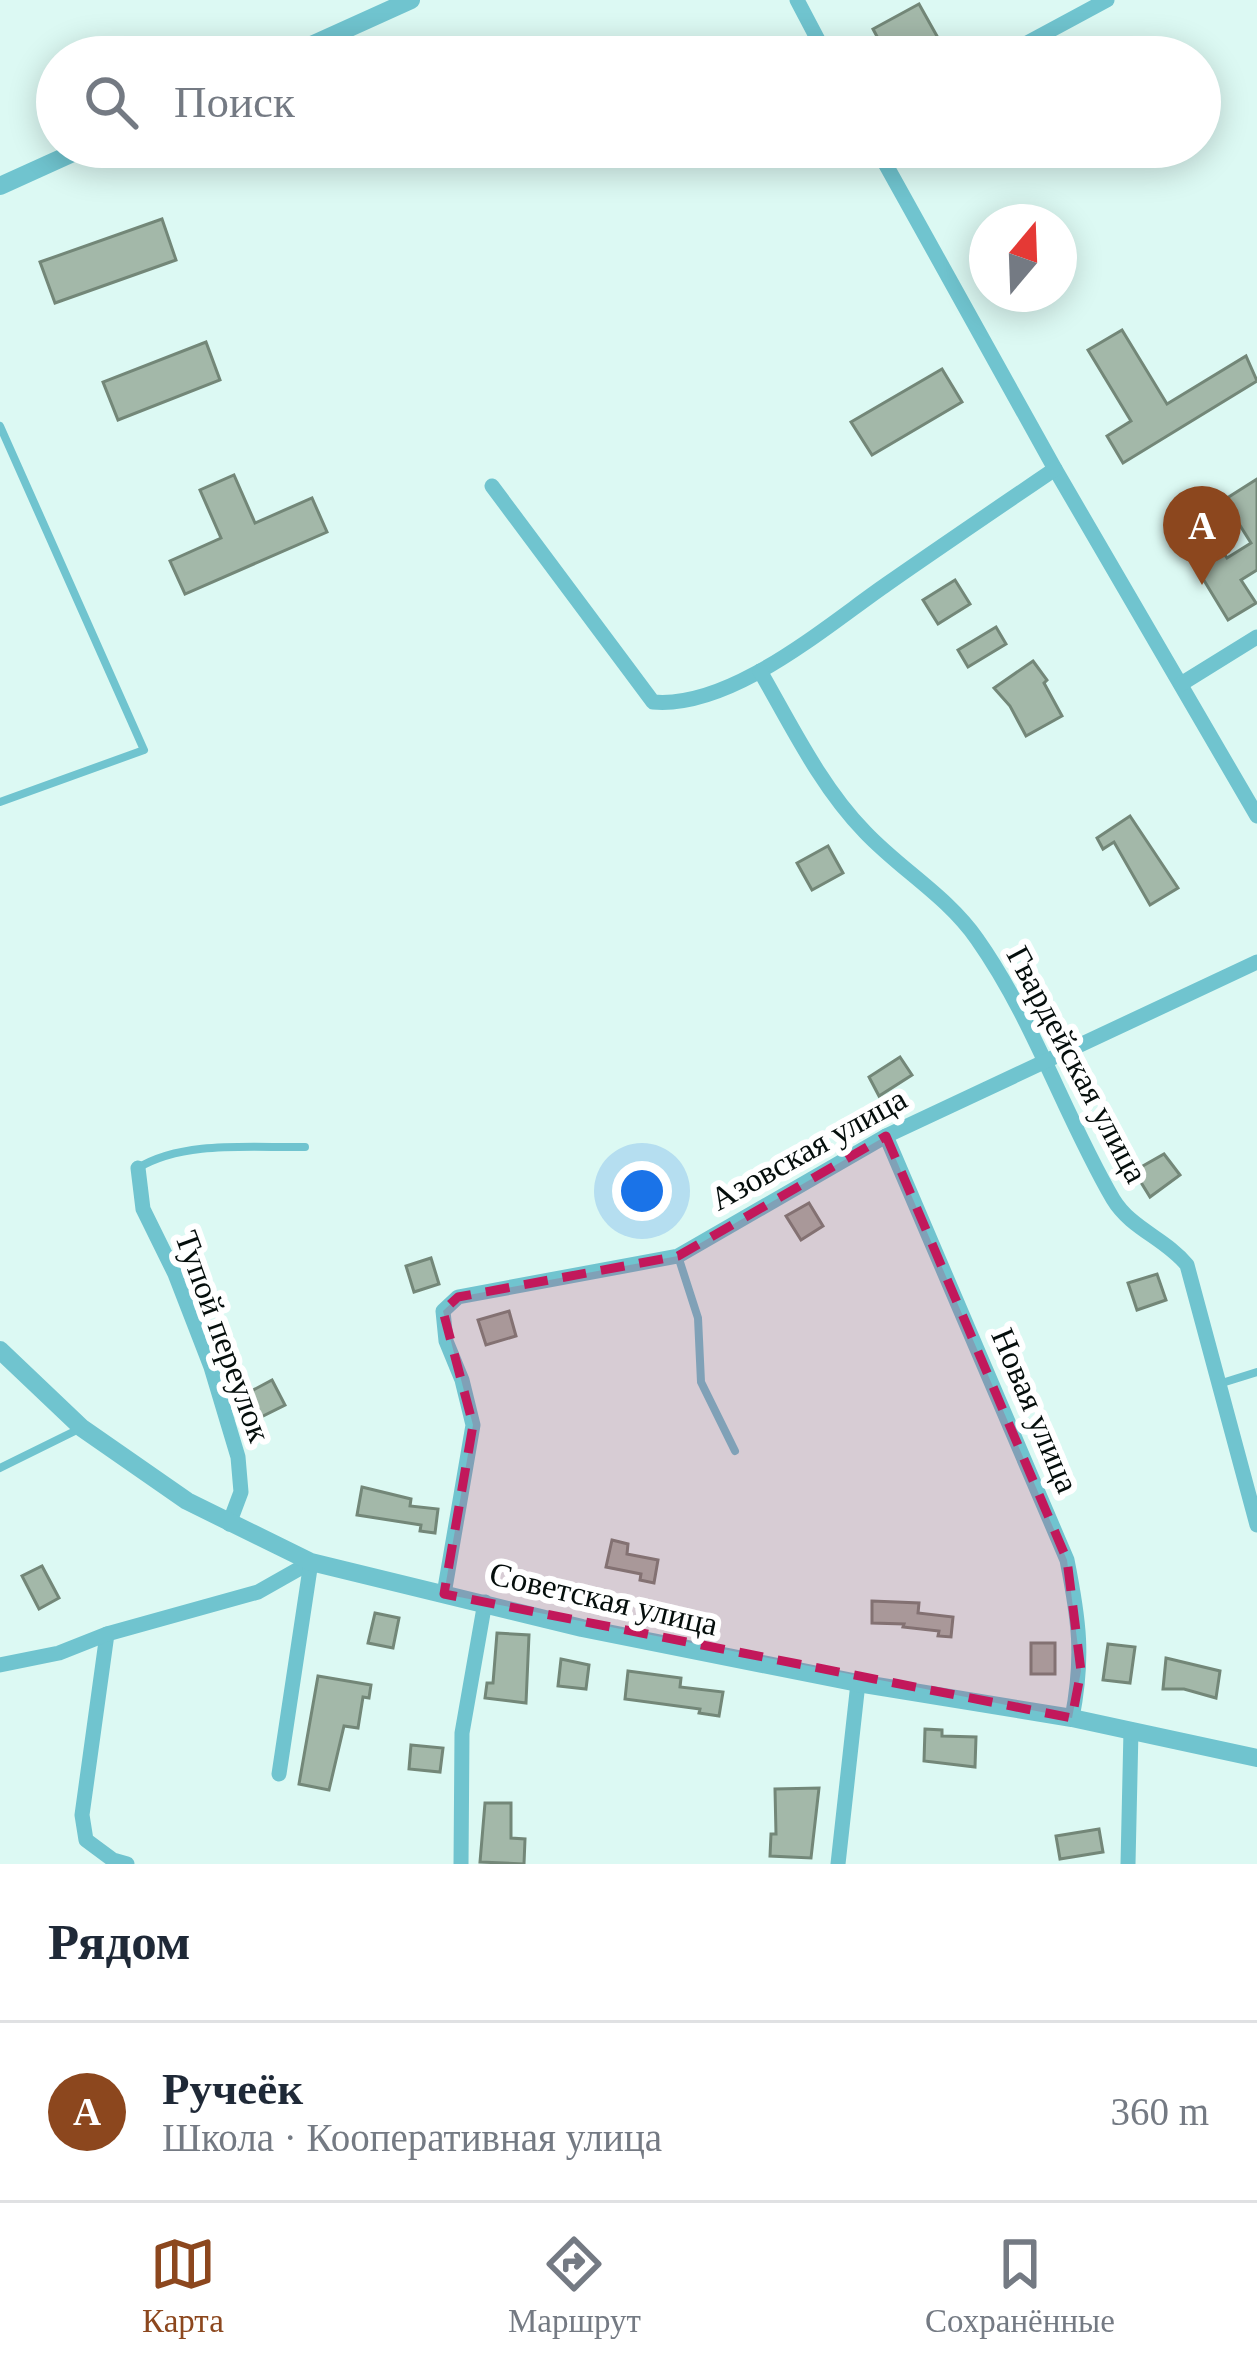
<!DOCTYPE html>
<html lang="ru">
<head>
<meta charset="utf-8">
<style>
	:root { --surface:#fff; --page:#f2f2f3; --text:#1f2937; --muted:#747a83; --line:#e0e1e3; --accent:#8c471e }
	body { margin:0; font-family:Georgia,serif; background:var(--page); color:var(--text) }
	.compass { position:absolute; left:969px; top:204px; width:108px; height:108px; border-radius:50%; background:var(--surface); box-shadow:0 6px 30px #0003; rotate:19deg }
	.you { position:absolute; left:642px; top:1191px; width:42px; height:42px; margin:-30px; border:9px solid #fff; border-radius:50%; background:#1a73e8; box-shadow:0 0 0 18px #1a73e833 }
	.badge { display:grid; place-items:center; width:78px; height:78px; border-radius:50%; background:var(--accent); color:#fff; font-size:39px; font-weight:700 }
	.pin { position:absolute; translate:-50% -99px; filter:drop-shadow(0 3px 6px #0008) }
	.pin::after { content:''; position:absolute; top:63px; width:42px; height:36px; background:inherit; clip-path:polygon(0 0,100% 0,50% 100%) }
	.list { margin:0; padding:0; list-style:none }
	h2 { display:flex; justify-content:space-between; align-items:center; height:156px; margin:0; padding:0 48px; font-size:51px }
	h2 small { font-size:39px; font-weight:400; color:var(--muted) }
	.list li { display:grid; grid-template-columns:78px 1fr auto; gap:36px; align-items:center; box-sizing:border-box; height:180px; padding:0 48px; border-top:3px solid var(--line) }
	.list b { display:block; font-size:45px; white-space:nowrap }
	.list p { margin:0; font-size:39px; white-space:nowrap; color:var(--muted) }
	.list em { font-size:39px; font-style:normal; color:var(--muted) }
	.icon { flex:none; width:66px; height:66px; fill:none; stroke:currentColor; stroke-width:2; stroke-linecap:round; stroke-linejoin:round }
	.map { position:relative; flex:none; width:1257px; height:1864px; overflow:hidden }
	.search { position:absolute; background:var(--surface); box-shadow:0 6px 30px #0003; left:36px; right:36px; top:36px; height:132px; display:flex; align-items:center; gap:30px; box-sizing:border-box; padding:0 42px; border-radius:66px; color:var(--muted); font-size:45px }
	.sheet { height:336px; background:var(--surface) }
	nav { display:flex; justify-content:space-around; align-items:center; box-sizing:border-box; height:168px; border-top:3px solid var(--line); background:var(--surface); font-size:33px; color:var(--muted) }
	nav a { display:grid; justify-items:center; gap:6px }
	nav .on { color:var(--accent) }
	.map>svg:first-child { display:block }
</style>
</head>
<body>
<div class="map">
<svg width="1257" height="1864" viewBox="0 0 1257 1864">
	<rect width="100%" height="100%" fill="#dcf9f3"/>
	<g fill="#a3b8a9" stroke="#738778" stroke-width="3">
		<path d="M919 4 938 38 902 57H888L873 29Z"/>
		<path d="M162 219 176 260 55 303 40 262Z"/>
		<path d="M1122 330 1167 404 1246 356 1257 381 1123 463 1107 436 1131 421 1088 350Z"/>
		<path d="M206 342 220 380 118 420 103 382Z"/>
		<path d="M942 369 962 402 872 455 851 422Z"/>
		<path d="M234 475 255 523 312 498 327 532 185 594 170 561 221 538 200 490Z"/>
		<path d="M1257 479V570L1241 580 1256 603 1228 620 1191 559 1217 543 1227 558 1251 543 1224 500Z"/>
		<path d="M955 580 970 604 938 624 923 600Z"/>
		<path d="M996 627 1006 644 968 667 958 650Z"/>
		<path d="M1033 661 1047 680 1044 683 1062 716 1026 736 1010 706 994 688Z"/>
		<path d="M1130 816 1178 888 1150 905 1114 842 1103 849 1097 838Z"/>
		<path d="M828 846 843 873 812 890 797 863Z"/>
		<path d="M900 1057 912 1075 879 1096 869 1077Z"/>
		<path d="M1164 1154 1180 1175 1150 1197 1134 1171Z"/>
		<path d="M809 1203 823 1226 801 1240 786 1216Z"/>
		<path d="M431 1258 439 1284 414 1292 406 1266Z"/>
		<path d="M1157 1274 1166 1300 1137 1310 1128 1283Z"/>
		<path d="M509 1311 516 1336 486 1345 478 1320Z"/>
		<path d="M272 1380 285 1405 257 1419 244 1395Z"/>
		<path d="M362 1487 411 1499 410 1506 438 1509 435 1533 420 1531 421 1525 357 1515Z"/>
		<path d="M612 1540 628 1544 627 1554 658 1560 654 1583 640 1580 641 1574 606 1567Z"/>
		<path d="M42 1566 59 1598 39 1609 22 1576Z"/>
		<path d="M872 1601 919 1603 918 1613 953 1617 951 1637 938 1636 939 1631 903 1627 904 1624 872 1623Z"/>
		<path d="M375 1613 399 1618 393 1648 368 1643Z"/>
		<path d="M497 1633 529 1635 526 1703 485 1698 487 1683H493Z"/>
		<rect x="1031" y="1643" width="24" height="31"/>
		<path d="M1108 1644 1135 1647 1130 1683 1103 1680Z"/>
		<path d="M1166 1658 1220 1671 1216 1698 1184 1689H1163Z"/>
		<path d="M561 1659 589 1665 586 1689 558 1686Z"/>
		<path d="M628 1671 681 1678 680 1687 723 1692 719 1716 699 1713 700 1709 625 1699Z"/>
		<path d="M318 1676 371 1685 369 1698 363 1697 358 1728 344 1726 329 1790 299 1784Z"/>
		<path d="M925 1729 942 1730V1736L976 1737 975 1767 924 1761Z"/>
		<path d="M411 1745 443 1748 440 1772 409 1769Z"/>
		<path d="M819 1788 811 1858 770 1856 771 1834H776L775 1789Z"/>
		<path d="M485 1803H511V1838L525 1839 524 1864 480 1862Z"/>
		<path d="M1099 1829 1103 1852 1060 1859 1056 1836Z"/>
	</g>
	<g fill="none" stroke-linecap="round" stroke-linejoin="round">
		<g stroke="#70c4cf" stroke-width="8">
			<path d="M0 426 144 750 0 802"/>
			<path d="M138 1168C184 1140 253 1148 305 1147"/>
			<path d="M678 1256 698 1318 701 1382 735 1451"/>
			<path d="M1222 1383 1257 1372"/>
			<path d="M0 1468 79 1429"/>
		</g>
		<g stroke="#70c4cf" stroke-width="15">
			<path d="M797 0 827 57"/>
			<path d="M1001 57 1107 0"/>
			<path d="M876 147 1055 469 1257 816"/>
			<path d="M492 486 653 702C731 709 825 627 887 584 943 545 999 507 1055 469"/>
			<path d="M760 671C791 725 821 787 865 832 901 870 947 896 977 939 1034 1020 1064 1115 1113 1199 1131 1229 1165 1238 1187 1265L1257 1525"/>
			<path d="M1181 684 1257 637"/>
			<path d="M886 1136 1067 1560C1079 1620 1084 1657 1072 1718"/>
			<path d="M138 1168 143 1209 175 1274 211 1367 238 1457 241 1492 229 1524"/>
			<path d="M444 1594 473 1425 462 1380 446 1341 443 1311 458 1297 678 1256 886 1136 1257 962"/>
			<path d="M107 1634 82 1815 86 1840 113 1860 127 1864"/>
			<path d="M0 1665 59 1653 107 1634 258 1592 311 1562"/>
			<path d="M279 1774 311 1562"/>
			<path d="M461 1864 462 1733 485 1602"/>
			<path d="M838 1864 858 1683"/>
			<path d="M1128 1864 1131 1730"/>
		</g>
		<g stroke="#70c4cf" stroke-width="18">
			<path d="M285 57 411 0"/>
			<path d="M0 186 86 147"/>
			<path d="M0 1350 82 1428 187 1501 311 1562 582 1628 858 1683 1072 1718 1257 1758"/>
		</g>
	</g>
	<path fill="#c2185b" fill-opacity="0.2" stroke="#c2185b" stroke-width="9" stroke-dasharray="24 15" stroke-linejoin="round" d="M886 1136 1067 1560 1081 1671 1072 1718 444 1594 473 1425 443 1311 458 1297 678 1256Z"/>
	<g text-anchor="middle" stroke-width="12" stroke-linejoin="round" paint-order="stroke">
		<g font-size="33" fill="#050e0c" stroke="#fff">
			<text transform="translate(1078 1064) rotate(62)" y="12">Гвардейская улица</text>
			<text transform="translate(808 1148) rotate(-29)" y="12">Азовская улица</text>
			<text transform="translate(224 1336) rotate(70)" y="12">Тупой переулок</text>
			<text transform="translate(1036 1410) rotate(67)" y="12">Новая улица</text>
			<text transform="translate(604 1598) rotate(13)" y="12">Советская улица</text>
		</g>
	</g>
</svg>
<svg class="compass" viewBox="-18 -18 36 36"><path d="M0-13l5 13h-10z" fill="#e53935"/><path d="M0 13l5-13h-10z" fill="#747a83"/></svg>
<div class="you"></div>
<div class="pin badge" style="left:1202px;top:585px">A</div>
<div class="search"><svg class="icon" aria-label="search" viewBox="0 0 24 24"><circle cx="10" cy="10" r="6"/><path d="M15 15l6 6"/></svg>Поиск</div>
</div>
<section class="sheet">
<h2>Рядом<small></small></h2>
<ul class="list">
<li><span class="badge">A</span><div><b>Ручеёк</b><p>Школа · Кооперативная улица</p></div><em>360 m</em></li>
</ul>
</section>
<nav>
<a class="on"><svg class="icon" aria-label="map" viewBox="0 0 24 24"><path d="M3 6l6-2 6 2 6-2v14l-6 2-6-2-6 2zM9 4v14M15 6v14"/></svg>Карта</a>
<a><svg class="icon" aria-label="directions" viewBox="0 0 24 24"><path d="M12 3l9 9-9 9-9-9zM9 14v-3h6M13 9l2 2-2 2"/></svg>Маршрут</a>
<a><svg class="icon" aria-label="saved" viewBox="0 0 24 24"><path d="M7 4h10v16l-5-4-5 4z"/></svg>Сохранённые</a>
</nav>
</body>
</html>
